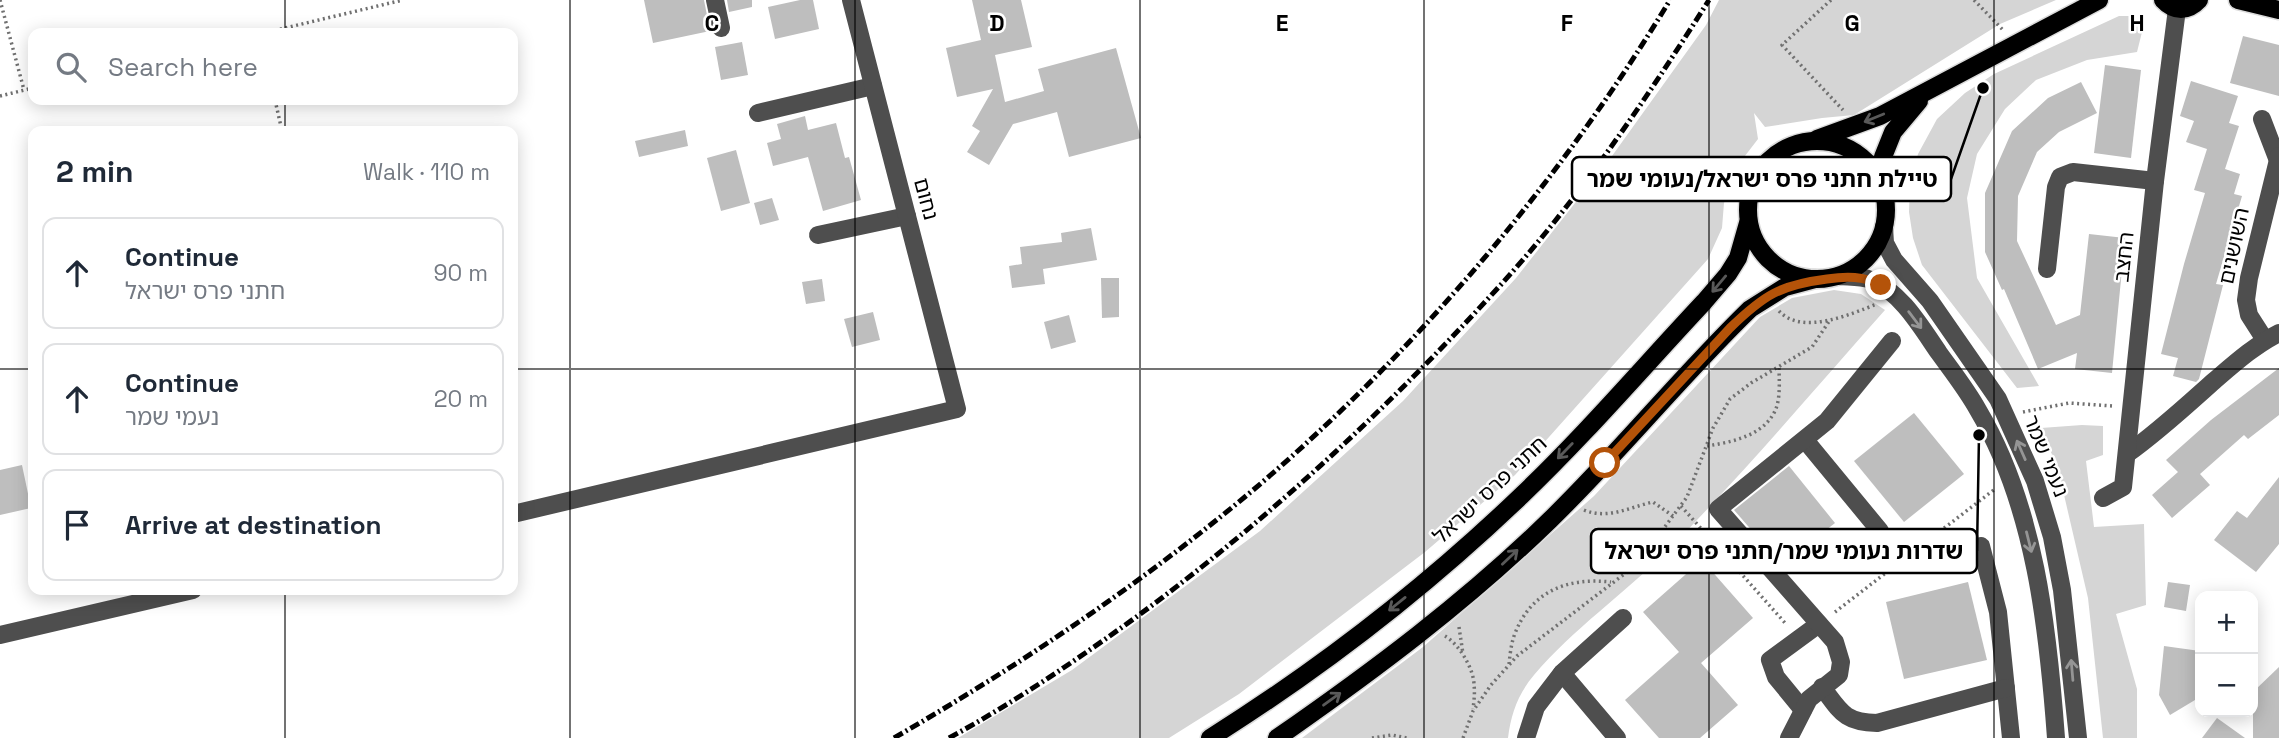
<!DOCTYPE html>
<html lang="en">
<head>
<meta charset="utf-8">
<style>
	:root { --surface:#fff; --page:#f6f6f7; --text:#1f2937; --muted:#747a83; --line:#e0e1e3 }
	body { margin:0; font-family:"Space Grotesk","Noto Sans Hebrew",sans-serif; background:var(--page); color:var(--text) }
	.controls { position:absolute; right:21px; bottom:21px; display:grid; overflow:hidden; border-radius:14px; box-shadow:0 4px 18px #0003 }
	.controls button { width:63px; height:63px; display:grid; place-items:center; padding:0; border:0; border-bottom:2px solid var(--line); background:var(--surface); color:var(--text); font:35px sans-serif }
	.stop { position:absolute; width:21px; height:21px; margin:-16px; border:5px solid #b45309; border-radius:50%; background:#fff }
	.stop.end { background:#b45309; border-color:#fff; box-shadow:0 2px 7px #0008 }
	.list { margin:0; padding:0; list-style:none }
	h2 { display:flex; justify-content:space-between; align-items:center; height:91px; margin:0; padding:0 28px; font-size:30px }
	h2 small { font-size:23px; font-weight:400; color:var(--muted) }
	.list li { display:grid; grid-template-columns:46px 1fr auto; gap:21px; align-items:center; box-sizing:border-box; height:112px; margin:0 14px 14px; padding:0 14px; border:2px solid var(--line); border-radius:14px }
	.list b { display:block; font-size:26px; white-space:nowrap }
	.list p { margin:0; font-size:23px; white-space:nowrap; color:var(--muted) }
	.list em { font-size:23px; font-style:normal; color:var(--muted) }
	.icon { flex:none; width:38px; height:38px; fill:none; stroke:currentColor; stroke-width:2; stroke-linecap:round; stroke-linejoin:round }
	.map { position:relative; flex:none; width:2279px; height:738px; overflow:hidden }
	.search { position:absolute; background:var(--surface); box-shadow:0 4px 18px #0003; left:28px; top:28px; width:490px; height:77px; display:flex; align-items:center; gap:18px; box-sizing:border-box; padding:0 24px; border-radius:14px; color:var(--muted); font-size:26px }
	.panel { position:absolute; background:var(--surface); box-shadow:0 4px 18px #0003; left:28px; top:126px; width:490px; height:469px; border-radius:14px }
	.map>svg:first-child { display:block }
</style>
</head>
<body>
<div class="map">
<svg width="2279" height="738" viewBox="0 0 2279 738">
	<rect width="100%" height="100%" fill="#fff"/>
	<g fill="#d5d5d5">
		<path d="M1719 0H2056L2000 24 1854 115 1822 118 1765 127 1754 113 1758 139 1738 165 1724 203 1722 228 1708 259 1515 475 1425 552 1239 694 1169 738H958L1072 670 1260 531 1403 401 1516 278 1612 156 1706 25Z"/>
		<path d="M2119 16H2132L2143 28 2137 52 2087 60 2036 80 2005 109 1977 154 1967 198 1977 278 2039 386 2017 388 1922 265 1913 238 1909 212 1910 184 1918 154 1937 119 1965 93 1994 74Z"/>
		<path d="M1834 290 1861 294 1885 310C1813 391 1743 474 1667 551 1624 594 1573 629 1534 675 1518 694 1511 714 1508 738H1302L1423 647 1594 496 1760 317 1792 298Z"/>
		<path d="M2082 425 2103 426V455L2086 461 2094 527 2144 524 2146 605 2116 614 2137 689V738H2103L2088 598 2058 469 2041 428Z"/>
	</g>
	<g fill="#bebebe">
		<path d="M644 0H704L710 31 653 43Z"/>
		<path d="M727 0H752V7L729 12Z"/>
		<path d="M800 0H813L819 29 775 39 768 7Z"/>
		<path d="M972 0H1021L1032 47 995 55 1005 102 1044 91 1038 69 1116 48 1141 138 1069 157 1057 112 1013 124 989 165 967 152 980 131 972 126 993 89 957 97 946 48 981 40Z"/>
		<path d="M2243 36 2279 45V96L2230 83Z"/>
		<path d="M742 42 748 75 721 80 715 47Z"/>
		<path d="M2105 65 2141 70 2131 158 2094 153Z"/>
		<path d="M2191 81 2238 96 2229 123 2239 126 2225 169 2240 174 2234 194 2242 196 2216 284 2223 285 2199 379 2196 382 2173 376 2178 358 2161 354 2184 264 2205 193 2194 190 2207 149 2186 142 2194 121 2180 116Z"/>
		<path d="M2081 82 2097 113 2059 132 2037 152 2018 196 2017 241 2056 325 2080 315 2089 234 2125 238 2112 373 2075 369 2077 353 2038 369 2004 289 2002 290 1985 252V193L2012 131 2048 98Z"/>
		<path d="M805 116 808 130 836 123 845 158 849 157 861 200 823 211 808 157 773 166 767 143 781 139 777 124Z"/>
		<path d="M685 130 688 146 639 157 635 141Z"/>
		<path d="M736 150 750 203 721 211 707 158Z"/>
		<path d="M772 198 779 220 760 225 754 203Z"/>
		<path d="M1091 228 1097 260 1043 269 1045 284 1012 288 1009 266 1022 264 1020 247 1062 242 1061 233Z"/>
		<path d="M1101 278H1119V317L1102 318Z"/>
		<path d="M822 279 825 301 806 304 802 282Z"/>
		<path d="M873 312 880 340 852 347 844 319Z"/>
		<path d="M1069 315 1076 342 1051 349 1044 322Z"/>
		<path d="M2279 368V415L2248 439 2244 435 2200 474 2210 485 2172 518 2152 495 2178 472 2166 460 2211 420Z"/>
		<path d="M1914 413 1964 474 1904 522 1854 461Z"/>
		<path d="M22 465 31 508 0 515V470Z"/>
		<path d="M1789 466 1835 523 1782 565 1734 510Z"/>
		<path d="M2279 477V544L2256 572 2214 540 2237 511 2247 518Z"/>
		<path d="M1702 560 1753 618 1701 663 1738 705 1700 738H1659L1625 700 1679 652 1643 612Z"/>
		<path d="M1968 582 1987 660 1904 679 1886 602Z"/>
		<path d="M2168 582 2190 585 2186 611 2164 607Z"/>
		<path d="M2164 646 2200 651 2198 683 2200 686V697L2170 715 2159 695Z"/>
		<path d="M2279 667V738H2253V692Z"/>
		<path d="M2217 718 2245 738H2202Z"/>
	</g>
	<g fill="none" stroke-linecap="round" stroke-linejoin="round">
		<defs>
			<g id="major">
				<path d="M2163 0C2174 12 2188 12 2199 0"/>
				<path d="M2238 0 2279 10"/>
				<path d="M1817 139 1880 116 2099 0"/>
				<circle cx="1817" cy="210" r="69"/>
				<path d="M1883 184V157L1893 132 1919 101"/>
				<path d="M1210 738C1320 669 1427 586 1521 496 1585 435 1643 367 1704 302L1728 274 1738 258 1748 223"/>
				<path d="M1277 738C1372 672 1466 602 1550 520 1619 453 1680 377 1750 309L1785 287 1815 279"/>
			</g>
		</defs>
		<use href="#major" stroke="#dbdbdb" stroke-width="21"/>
		<g stroke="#707070" stroke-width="3.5" stroke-dasharray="2 3.5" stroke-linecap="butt">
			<path d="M0 0 24 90"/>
			<path d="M1831 0 1782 45 1843 110"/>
			<path d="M1974 0 2004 31"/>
			<path d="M264 33 403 0"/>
			<path d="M0 96 33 88"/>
			<path d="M275 100 282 131"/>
			<path d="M1779 311C1802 336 1851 314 1877 304"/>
			<path d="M2023 412 2069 403 2112 406"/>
			<path d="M1707 446C1732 442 1763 436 1775 411 1781 398 1779 379 1779 365"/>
			<path d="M1681 506 1786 624"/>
			<path d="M1584 510C1608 520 1630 507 1653 502L1673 516"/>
			<path d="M1835 612 1995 489"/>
			<path d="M1459 627 1463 654"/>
			<path d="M1445 636C1459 644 1474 669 1474 685 1475 693 1474 701 1473 709"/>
			<path d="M1509 664C1510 655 1511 645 1514 636 1530 592 1566 577 1611 582"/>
			<path d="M1372 738 1392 735 1407 738"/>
			<path d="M1463 738 1473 711 1491 685 1517 656 1627 572 1664 528 1687 497 1713 428 1730 399 1751 383 1812 347 1830 320"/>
		</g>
		<g stroke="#4e4e4e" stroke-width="18">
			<path d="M715 0 721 28"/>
			<path d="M758 113 873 86"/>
			<path d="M2262 119 2277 158"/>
			<path d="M1884 227 1885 243 1894 260 1930 301 1998 399 2035 481 2052 537 2062 590 2078 738"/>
			<path d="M818 235 907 216"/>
			<path d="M2047 269 2056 187 2060 177 2073 172 2155 181"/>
			<path d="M1839 276C1849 277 1861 276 1871 280 1901 292 1921 327 1939 353 1952 371 1967 390 1978 410 2035 506 2048 628 2056 738"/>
			<path d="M2265 340 2249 315 2246 300 2249 278 2279 156"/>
			<path d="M1805 440 1880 531"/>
			<path d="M2127 454C2158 432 2186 406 2214 381 2235 363 2255 345 2279 333"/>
			<path d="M2103 498 2123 487 2155 181 2177 9"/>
			<path d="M513 514 957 409 851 0"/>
			<path d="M1981 546 1998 612 2011 738"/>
			<path d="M0 635 193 590"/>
			<path d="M1562 673 1617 738"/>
			<path d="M1822 687C1841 712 1844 722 1877 723L2006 688"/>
			<path d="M1803 710 1776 677 1770 660 1819 624"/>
			<path d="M1526 738 1536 707 1562 673 1623 618"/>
			<path d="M1789 738 1809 699 1839 675 1841 662 1835 642 1718 509 1827 421 1892 341"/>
		</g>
		<use href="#major" stroke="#000" stroke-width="18"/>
		<g stroke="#000" stroke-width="5" stroke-dasharray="10 3.5 2 3.5" stroke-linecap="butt">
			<path d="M894 738C1020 665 1141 584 1252 491 1415 353 1560 182 1670 0"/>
			<path d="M949 738C1015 702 1078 659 1139 615 1269 519 1387 409 1496 290 1577 202 1645 101 1709 0"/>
		</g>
	</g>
	<defs><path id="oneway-shaft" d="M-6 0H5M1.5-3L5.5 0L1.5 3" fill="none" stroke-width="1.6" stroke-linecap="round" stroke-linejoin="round" transform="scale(1.75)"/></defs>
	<g stroke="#595959">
		<use href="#oneway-shaft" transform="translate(1874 118) rotate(158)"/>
		<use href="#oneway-shaft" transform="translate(1719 284) rotate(130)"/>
		<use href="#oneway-shaft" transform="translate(1565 451) rotate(134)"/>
		<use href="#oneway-shaft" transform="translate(1510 557) rotate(-43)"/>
		<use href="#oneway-shaft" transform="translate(1397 604) rotate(141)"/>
		<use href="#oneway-shaft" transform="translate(1332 699) rotate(-36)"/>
	</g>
	<g stroke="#959595">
		<use href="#oneway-shaft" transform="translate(1915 320) rotate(53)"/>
		<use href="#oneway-shaft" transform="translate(2021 450) rotate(-114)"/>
		<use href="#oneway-shaft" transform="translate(2029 542) rotate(76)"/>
		<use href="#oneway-shaft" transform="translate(2072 670) rotate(-95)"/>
	</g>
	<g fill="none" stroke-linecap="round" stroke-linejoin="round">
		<path stroke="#b45309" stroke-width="9" d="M1605 463 1730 328C1764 295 1780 285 1827 279 1847 276 1863 276 1881 285"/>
	</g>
	<path fill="none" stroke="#000" stroke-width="2" stroke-opacity="0.55" d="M285 0V33M570 0V738M855 0V738M1140 0V738M1424 0V738M1709 0V738M1994 0V738M285 100V131M0 369H33M513 369H2279M285 590V738"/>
	<g text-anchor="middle" stroke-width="5" stroke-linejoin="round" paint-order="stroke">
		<g font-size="21" fill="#000" stroke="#fff">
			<text transform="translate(926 199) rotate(75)" y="7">נחום</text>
			<text transform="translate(2234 246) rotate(-78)" y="7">השושנים</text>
			<text transform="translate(2124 257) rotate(-84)" y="7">החצב</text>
			<text transform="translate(2046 456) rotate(68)" y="7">נעמי שמר</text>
			<text transform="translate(1490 490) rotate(-43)" y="7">חתני פרס ישראל</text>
		</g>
	</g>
	<g font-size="23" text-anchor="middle" font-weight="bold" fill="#000" stroke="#fff" stroke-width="5" stroke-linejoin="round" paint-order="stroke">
		<text x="712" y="31">C</text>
		<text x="997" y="31">D</text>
		<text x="1282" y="31">E</text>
		<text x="1567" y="31">F</text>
		<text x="1852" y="31">G</text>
		<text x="2137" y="31">H</text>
	</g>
	<path fill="none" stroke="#000" stroke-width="2.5" d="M1983 88L1951 179M1979 435L1977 551"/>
	<g fill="#000" stroke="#fff" stroke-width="2.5">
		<circle cx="1983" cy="88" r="7"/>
		<circle cx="1979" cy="435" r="7"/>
	</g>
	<g fill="#fff" stroke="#000" stroke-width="2.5">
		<rect x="1572" y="157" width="379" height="44" rx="7"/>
		<rect x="1591" y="529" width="386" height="44" rx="7"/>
	</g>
	<g font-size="23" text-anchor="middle" font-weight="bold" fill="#000">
		<text x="1762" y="187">טיילת חתני פרס ישראל/נעומי שמר</text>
		<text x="1784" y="559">שדרות נעומי שמר/חתני פרס ישראל</text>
	</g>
</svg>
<div class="controls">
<button>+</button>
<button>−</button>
</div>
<div class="stop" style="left:1605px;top:463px"></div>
<div class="stop end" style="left:1881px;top:285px"></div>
<div class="search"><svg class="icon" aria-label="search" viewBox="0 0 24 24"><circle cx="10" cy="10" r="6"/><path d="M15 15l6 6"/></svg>Search here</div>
<section class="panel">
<h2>2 min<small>Walk · 110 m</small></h2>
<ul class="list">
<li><svg class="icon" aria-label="ahead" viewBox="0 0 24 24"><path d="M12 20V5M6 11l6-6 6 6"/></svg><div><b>Continue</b><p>חתני פרס ישראל</p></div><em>90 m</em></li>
<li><svg class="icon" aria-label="ahead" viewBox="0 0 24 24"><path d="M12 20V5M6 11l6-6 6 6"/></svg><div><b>Continue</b><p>נעמי שמר</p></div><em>20 m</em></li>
<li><svg class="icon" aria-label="arrive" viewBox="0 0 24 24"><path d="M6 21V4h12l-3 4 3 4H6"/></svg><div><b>Arrive at destination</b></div></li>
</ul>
</section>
</div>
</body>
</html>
